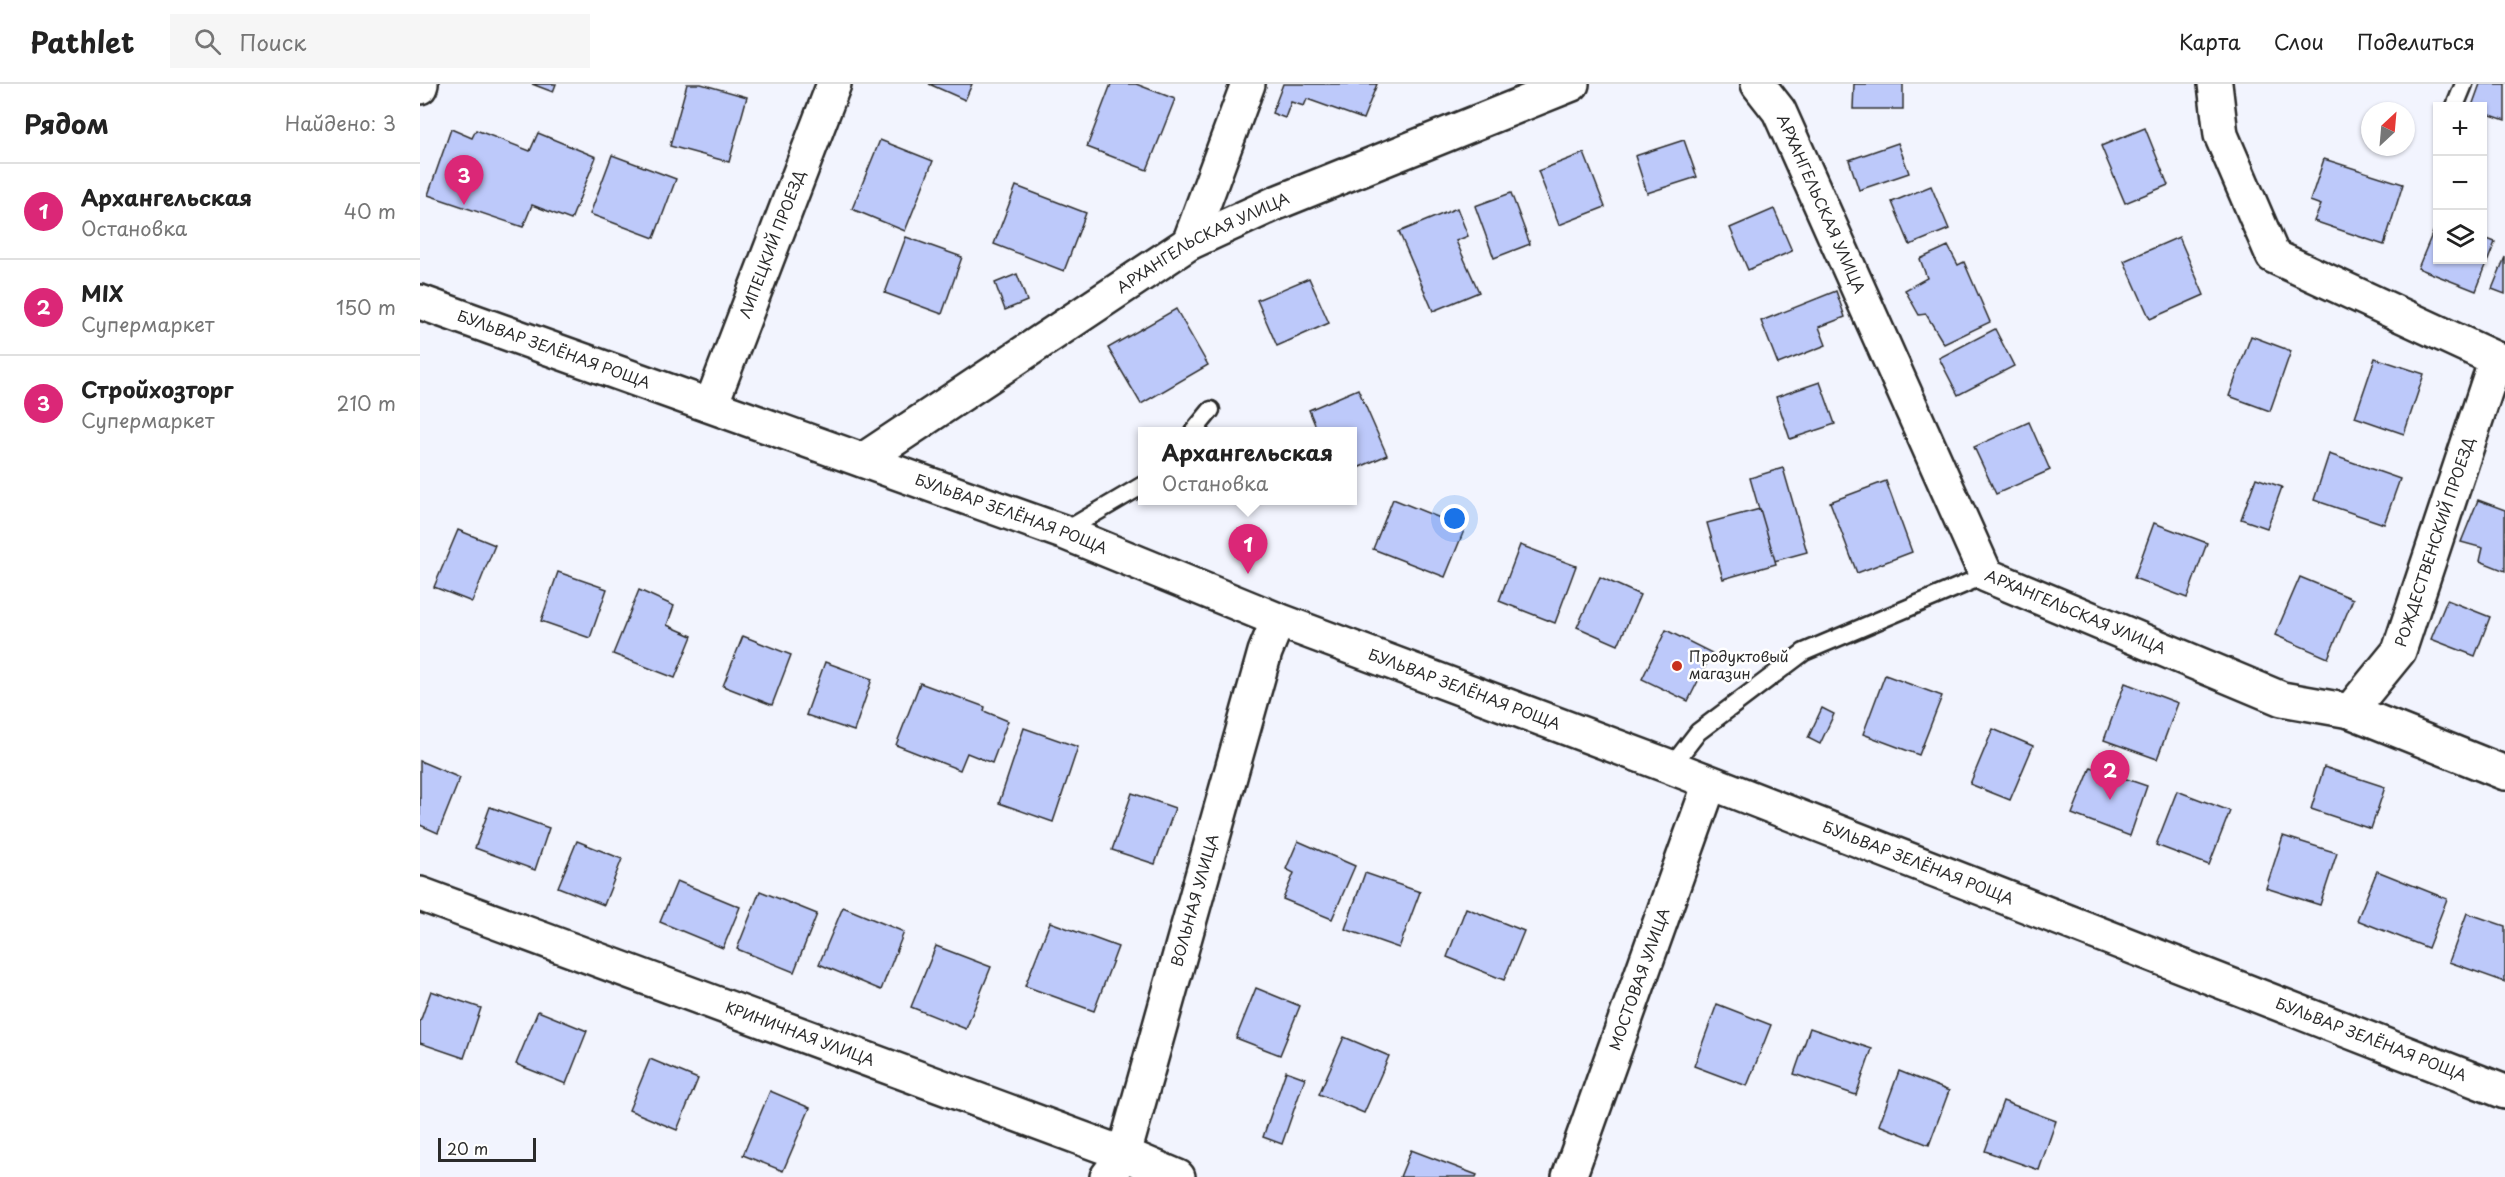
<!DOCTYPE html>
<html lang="ru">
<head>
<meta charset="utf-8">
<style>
	:root { --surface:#fff; --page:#f6f6f6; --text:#222; --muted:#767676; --line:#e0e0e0; --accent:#db2777 }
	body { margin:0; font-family:"Playpen Sans",sans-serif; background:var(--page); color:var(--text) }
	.controls { position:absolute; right:18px; top:18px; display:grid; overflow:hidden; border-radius:0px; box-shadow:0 2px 4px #0004 }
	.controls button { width:54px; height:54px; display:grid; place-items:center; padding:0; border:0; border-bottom:2px solid var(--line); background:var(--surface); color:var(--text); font:30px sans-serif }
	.compass { position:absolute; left:1941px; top:18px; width:54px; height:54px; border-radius:50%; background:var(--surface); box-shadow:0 2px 4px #0004; rotate:26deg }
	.scale { position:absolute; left:18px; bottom:15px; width:98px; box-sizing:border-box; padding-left:6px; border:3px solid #2b2b2b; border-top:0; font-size:16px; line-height:21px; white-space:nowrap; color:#2b2b2b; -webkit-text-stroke:4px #fff; paint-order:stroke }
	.you { position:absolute; left:1035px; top:435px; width:21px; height:21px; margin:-15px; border:4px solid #fff; border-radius:50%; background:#1a73e8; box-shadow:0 0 0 9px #1a73e833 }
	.badge { display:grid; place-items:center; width:39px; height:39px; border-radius:50%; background:var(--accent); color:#fff; font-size:20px; font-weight:700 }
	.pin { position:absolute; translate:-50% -50px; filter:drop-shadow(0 2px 3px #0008) }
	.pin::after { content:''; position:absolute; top:32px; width:21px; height:18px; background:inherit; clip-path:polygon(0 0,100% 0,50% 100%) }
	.popup { position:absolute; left:718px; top:343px; width:219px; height:78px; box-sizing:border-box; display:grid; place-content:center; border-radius:0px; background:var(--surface); filter:drop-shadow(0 2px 4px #0005); font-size:20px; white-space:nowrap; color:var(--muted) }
	.popup b { font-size:22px; color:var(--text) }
	.popup::after { content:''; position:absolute; left:50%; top:100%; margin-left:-12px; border:12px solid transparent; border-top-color:var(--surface) }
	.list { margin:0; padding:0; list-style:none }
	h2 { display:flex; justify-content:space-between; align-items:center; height:78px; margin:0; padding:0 24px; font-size:26px }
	h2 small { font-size:20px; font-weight:400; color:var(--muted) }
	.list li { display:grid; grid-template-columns:39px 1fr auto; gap:18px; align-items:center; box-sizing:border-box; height:96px; padding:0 24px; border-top:2px solid var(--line) }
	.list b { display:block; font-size:22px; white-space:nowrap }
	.list p { margin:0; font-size:20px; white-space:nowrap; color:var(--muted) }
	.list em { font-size:20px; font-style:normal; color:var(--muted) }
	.icon { flex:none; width:33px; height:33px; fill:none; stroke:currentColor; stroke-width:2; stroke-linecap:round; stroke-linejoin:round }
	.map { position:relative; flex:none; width:2085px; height:1093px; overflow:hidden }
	header { display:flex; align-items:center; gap:36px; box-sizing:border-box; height:84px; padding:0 30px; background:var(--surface); border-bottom:2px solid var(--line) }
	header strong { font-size:28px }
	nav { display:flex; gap:33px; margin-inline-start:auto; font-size:21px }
	.search { width:420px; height:54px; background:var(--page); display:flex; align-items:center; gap:15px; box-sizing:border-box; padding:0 21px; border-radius:0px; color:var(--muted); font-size:22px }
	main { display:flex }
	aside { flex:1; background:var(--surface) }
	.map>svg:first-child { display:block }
</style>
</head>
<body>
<header>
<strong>Pathlet</strong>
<div class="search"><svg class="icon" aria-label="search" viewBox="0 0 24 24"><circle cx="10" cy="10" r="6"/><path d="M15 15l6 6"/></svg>Поиск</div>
<nav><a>Карта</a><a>Слои</a><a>Поделиться</a></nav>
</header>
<main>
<aside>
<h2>Рядом<small>Найдено: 3</small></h2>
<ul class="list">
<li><span class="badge">1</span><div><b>Архангельская</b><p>Остановка</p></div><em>40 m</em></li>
<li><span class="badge">2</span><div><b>MIX</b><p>Супермаркет</p></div><em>150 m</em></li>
<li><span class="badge">3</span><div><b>Стройхозторг</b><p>Супермаркет</p></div><em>210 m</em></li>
</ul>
</aside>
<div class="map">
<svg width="2085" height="1093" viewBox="0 0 2085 1093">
	<rect width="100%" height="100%" fill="#f2f4fe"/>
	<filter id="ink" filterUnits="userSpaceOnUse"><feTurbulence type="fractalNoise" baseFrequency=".0167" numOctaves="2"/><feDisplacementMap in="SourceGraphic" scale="12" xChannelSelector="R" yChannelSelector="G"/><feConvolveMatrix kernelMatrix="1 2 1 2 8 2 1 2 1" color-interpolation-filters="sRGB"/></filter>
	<g filter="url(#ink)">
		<g fill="#bdc9fa" stroke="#2b2b2b" stroke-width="1.5">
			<path d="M112 0H136L133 8Z"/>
			<path d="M267 0H281L327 13 309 78 250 62Z"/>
			<path d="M509 0H552L545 16Z"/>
			<path d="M691 0H716L755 15 727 86 667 63Z"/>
			<path d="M863 0H957L943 35 887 15 884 22 871 18 865 34 852 29Z"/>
			<path d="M1434 0H1483V25H1433Z"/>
			<path d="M2060 0H2085V36L2062 28V22H2052Z"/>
			<path d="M1725 44 1748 101 1705 119 1681 62Z"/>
			<path d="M31 45 52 54 56 46 110 67 118 49 176 73 151 136 112 121 103 143 8 111Z"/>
			<path d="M460 56 513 77 485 147 432 125Z"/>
			<path d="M1264 56 1277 93 1227 109 1215 72Z"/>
			<path d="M1478 59 1489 89 1439 106 1429 76Z"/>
			<path d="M1164 69 1185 123 1139 141 1118 87Z"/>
			<path d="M192 71 256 95 234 154 170 130Z"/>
			<path d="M1904 75 1983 100 1964 161 1894 137 1901 121 1890 117Z"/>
			<path d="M596 102 666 129 644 187 574 160Z"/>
			<path d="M1511 102 1529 145 1490 161 1472 118Z"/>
			<path d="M1091 109 1110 160 1074 174 1055 122Z"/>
			<path d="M1037 124 1048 152 1036 157 1059 208 1013 227 979 148Z"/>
			<path d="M1354 125 1372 167 1328 186 1310 144Z"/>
			<path d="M2018 136V176H2062V153L2075 158 2056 207 1998 184Z"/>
			<path d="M486 153 542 173 522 230 465 209Z"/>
			<path d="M1759 153 1784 211 1730 235 1704 177Z"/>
			<path d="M1528 162 1538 181 1544 178 1570 238 1524 260 1506 230 1499 231 1485 206 1507 194 1500 175Z"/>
			<path d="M2085 173V210L2072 205Z"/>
			<path d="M597 190 607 217 585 226 575 199Z"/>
			<path d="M889 194 909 239 857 262 837 216Z"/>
			<path d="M1416 207 1425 233 1399 243 1406 261 1358 280 1341 237Z"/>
			<path d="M756 225 788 281 721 320 688 264Z"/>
			<path d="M1575 245 1594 282 1538 311 1519 274Z"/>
			<path d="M1831 252 1871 267 1850 327 1809 312Z"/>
			<path d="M1955 274 2004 290 1984 350 1935 333Z"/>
			<path d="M1400 298 1415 340 1370 355 1356 313Z"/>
			<path d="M938 305 967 371 933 386V348H898L889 326Z"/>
			<path d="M1609 338 1630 386 1576 410 1554 363Z"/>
			<path d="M1909 370 1980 395 1964 440 1894 416Z"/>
			<path d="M1363 384 1387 468 1354 477 1330 394Z"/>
			<path d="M1836 394 1862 403 1847 444 1821 435Z"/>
			<path d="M1466 397 1492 468 1437 489 1410 418Z"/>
			<path d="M973 415 1045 444 1025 493 953 465Z"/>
			<path d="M2058 416 2085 426V487L2060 477 2063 464 2041 458Z"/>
			<path d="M1340 425 1356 480 1303 495 1287 439Z"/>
			<path d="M1734 439 1787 459 1767 514 1714 494Z"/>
			<path d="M38 446 75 461 52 518 14 503Z"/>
			<path d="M1100 461 1156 482 1135 539 1079 517Z"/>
			<path d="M138 488 187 505 170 554 121 537Z"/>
			<path d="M1180 493 1220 511 1198 561 1157 543Z"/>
			<path d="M1880 493 1933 515 1908 574 1855 551Z"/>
			<path d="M219 506 254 522 247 541 272 552 255 594 193 570Z"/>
			<path d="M2027 516 2070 533 2055 572 2011 555Z"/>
			<path d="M1246 546 1292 569 1268 617 1222 595Z"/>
			<path d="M323 552 371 571 352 621 303 602Z"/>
			<path d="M405 578 452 595 434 647 386 631Z"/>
			<path d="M1465 591 1522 612 1499 671 1443 650Z"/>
			<path d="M500 599 565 623 564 627 588 637 572 679 547 669 540 686 476 661Z"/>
			<path d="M1705 599 1758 619 1737 675 1684 656Z"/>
			<path d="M1402 624 1414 630 1400 660 1388 654Z"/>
			<path d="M604 644 658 663 633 738 579 719Z"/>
			<path d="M1573 645 1613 662 1590 716 1550 700Z"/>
			<path d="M0 677 40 694 18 749 0 741Z"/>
			<path d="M1671 683 1727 702 1710 752 1652 730Z"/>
			<path d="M1904 683 1965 703 1951 745 1891 725Z"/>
			<path d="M1757 707 1810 727 1789 781 1736 761Z"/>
			<path d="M712 709 755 724 735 780 692 766Z"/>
			<path d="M70 723 129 744 115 786 55 764Z"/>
			<path d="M1863 752 1917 769 1900 821 1846 804Z"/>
			<path d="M157 757 202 775 184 821 138 803Z"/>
			<path d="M878 757 935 782 912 835 863 815 874 789 866 785Z"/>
			<path d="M1957 787 2027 815 2008 864 1937 836Z"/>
			<path d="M945 789 1000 808 979 864 925 845Z"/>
			<path d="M257 797 320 823 303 864 240 838Z"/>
			<path d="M340 807 397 830 374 888 317 865Z"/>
			<path d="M423 823 484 848 461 906 399 880Z"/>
			<path d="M1046 824 1104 847 1084 896 1027 873Z"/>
			<path d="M2047 829 2085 842V898L2029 878Z"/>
			<path d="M630 838 698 863 674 927 605 902Z"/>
			<path d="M516 862 571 883 546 945 491 923Z"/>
			<path d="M836 904 880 922 860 971 816 954Z"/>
			<path d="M11 907 61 924 44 974 0 959V938Z"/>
			<path d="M1297 920 1351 941 1327 1002 1274 982Z"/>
			<path d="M118 927 167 947 146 1000 96 980Z"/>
			<path d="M1390 944 1452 965 1436 1011 1374 990Z"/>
			<path d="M924 953 969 972 944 1029 899 1010Z"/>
			<path d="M230 975 278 995 257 1046 209 1026Z"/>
			<path d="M866 987 885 994 862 1060 843 1053Z"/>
			<path d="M1479 987 1529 1007 1509 1061 1459 1041Z"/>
			<path d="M350 1007 390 1024 363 1087 323 1071Z"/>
			<path d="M1583 1017 1636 1037 1619 1086 1565 1067Z"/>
			<path d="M991 1066 1057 1091 1056 1093H980Z"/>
		</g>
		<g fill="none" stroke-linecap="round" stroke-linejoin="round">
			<defs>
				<g id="service">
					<path d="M2035 22 2044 0"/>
					<path d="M773 348 791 326"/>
					<path d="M643 448 723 401"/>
					<path d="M1251 683 1278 648 1384 568 1566 491"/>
				</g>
				<g id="minor">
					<path id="s1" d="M1338 0 1359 27 1566 491 1862 615 1930 627 2085 689"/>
					<path d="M1795 0 1801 51 1853 172 2076 275 2085 277"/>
					<path d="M0 3 1 0"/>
					<path d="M769 159 828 0"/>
					<path id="s2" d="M0 218 643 448 858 536 1251 683 2085 1008"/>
					<path id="s3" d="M291 321 414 0"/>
					<path id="s4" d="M443 376 769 159 856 119 1152 0"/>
					<path id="s5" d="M1930 627 1979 567 2076 275"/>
					<path id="s6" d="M0 810 704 1070 758 1093"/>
					<path id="s7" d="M687 1093 704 1070 845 568 858 536"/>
					<path id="s8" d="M1149 1093 1290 699"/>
				</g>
			</defs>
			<use href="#service" stroke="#2b2b2b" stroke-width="21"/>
			<use href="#minor" stroke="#2b2b2b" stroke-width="38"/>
			<use href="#service" stroke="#fff" stroke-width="16"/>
			<use href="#minor" stroke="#fff" stroke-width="33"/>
		</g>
	</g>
	<circle fill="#c8321e" stroke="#fff" stroke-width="2" cx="1257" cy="582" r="6"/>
	<g text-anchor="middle" stroke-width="5" stroke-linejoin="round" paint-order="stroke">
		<g font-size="15" fill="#2b2b2b" stroke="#fff">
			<text dy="5" stroke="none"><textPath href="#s1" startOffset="136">АРХАНГЕЛЬСКАЯ УЛИЦА</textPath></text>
			<text dy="5" stroke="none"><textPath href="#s3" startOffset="172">ЛИПЕЦКИЙ ПРОЕЗД</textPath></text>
			<text dy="5" stroke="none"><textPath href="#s4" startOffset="404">АРХАНГЕЛЬСКАЯ УЛИЦА</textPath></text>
			<text dy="5" stroke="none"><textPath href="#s2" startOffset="142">БУЛЬВАР ЗЕЛЁНАЯ РОЩА</textPath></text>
			<text dy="5" stroke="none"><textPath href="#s2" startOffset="628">БУЛЬВАР ЗЕЛЁНАЯ РОЩА</textPath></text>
			<text dy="5" stroke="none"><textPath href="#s5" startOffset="192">РОЖДЕСТВЕНСКИЙ ПРОЕЗД</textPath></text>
			<text dy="5" stroke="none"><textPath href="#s1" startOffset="639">АРХАНГЕЛЬСКАЯ УЛИЦА</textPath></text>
			<text dy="5" stroke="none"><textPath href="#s2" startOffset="1114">БУЛЬВАР ЗЕЛЁНАЯ РОЩА</textPath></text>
			<text dy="5" stroke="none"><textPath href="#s2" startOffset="1600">БУЛЬВАР ЗЕЛЁНАЯ РОЩА</textPath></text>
			<text dy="5" stroke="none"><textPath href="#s7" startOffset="292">ВОЛЬНАЯ УЛИЦА</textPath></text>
			<text dy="5" stroke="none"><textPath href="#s8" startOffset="210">МОСТОВАЯ УЛИЦА</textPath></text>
			<text dy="5" stroke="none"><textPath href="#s6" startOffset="405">КРИНИЧНАЯ УЛИЦА</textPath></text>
			<text dy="5" stroke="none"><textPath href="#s2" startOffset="2086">БУЛЬВАР ЗЕЛЁНАЯ РОЩА</textPath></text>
		</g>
		<g font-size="15" fill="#2b2b2b" stroke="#fff" text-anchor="start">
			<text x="1269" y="578">Продуктовый<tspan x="1269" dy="17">магазин</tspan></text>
		</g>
	</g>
</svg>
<div class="controls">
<button>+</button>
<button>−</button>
<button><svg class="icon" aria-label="layers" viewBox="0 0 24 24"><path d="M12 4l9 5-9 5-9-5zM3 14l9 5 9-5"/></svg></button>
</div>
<svg class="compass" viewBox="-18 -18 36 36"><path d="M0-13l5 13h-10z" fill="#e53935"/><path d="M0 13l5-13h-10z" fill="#767676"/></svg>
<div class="scale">20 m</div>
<div class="you"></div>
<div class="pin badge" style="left:828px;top:490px">1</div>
<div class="popup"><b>Архангельская</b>Остановка</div>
<div class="pin badge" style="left:1690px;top:716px">2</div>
<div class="pin badge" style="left:44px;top:121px">3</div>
</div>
</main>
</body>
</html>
